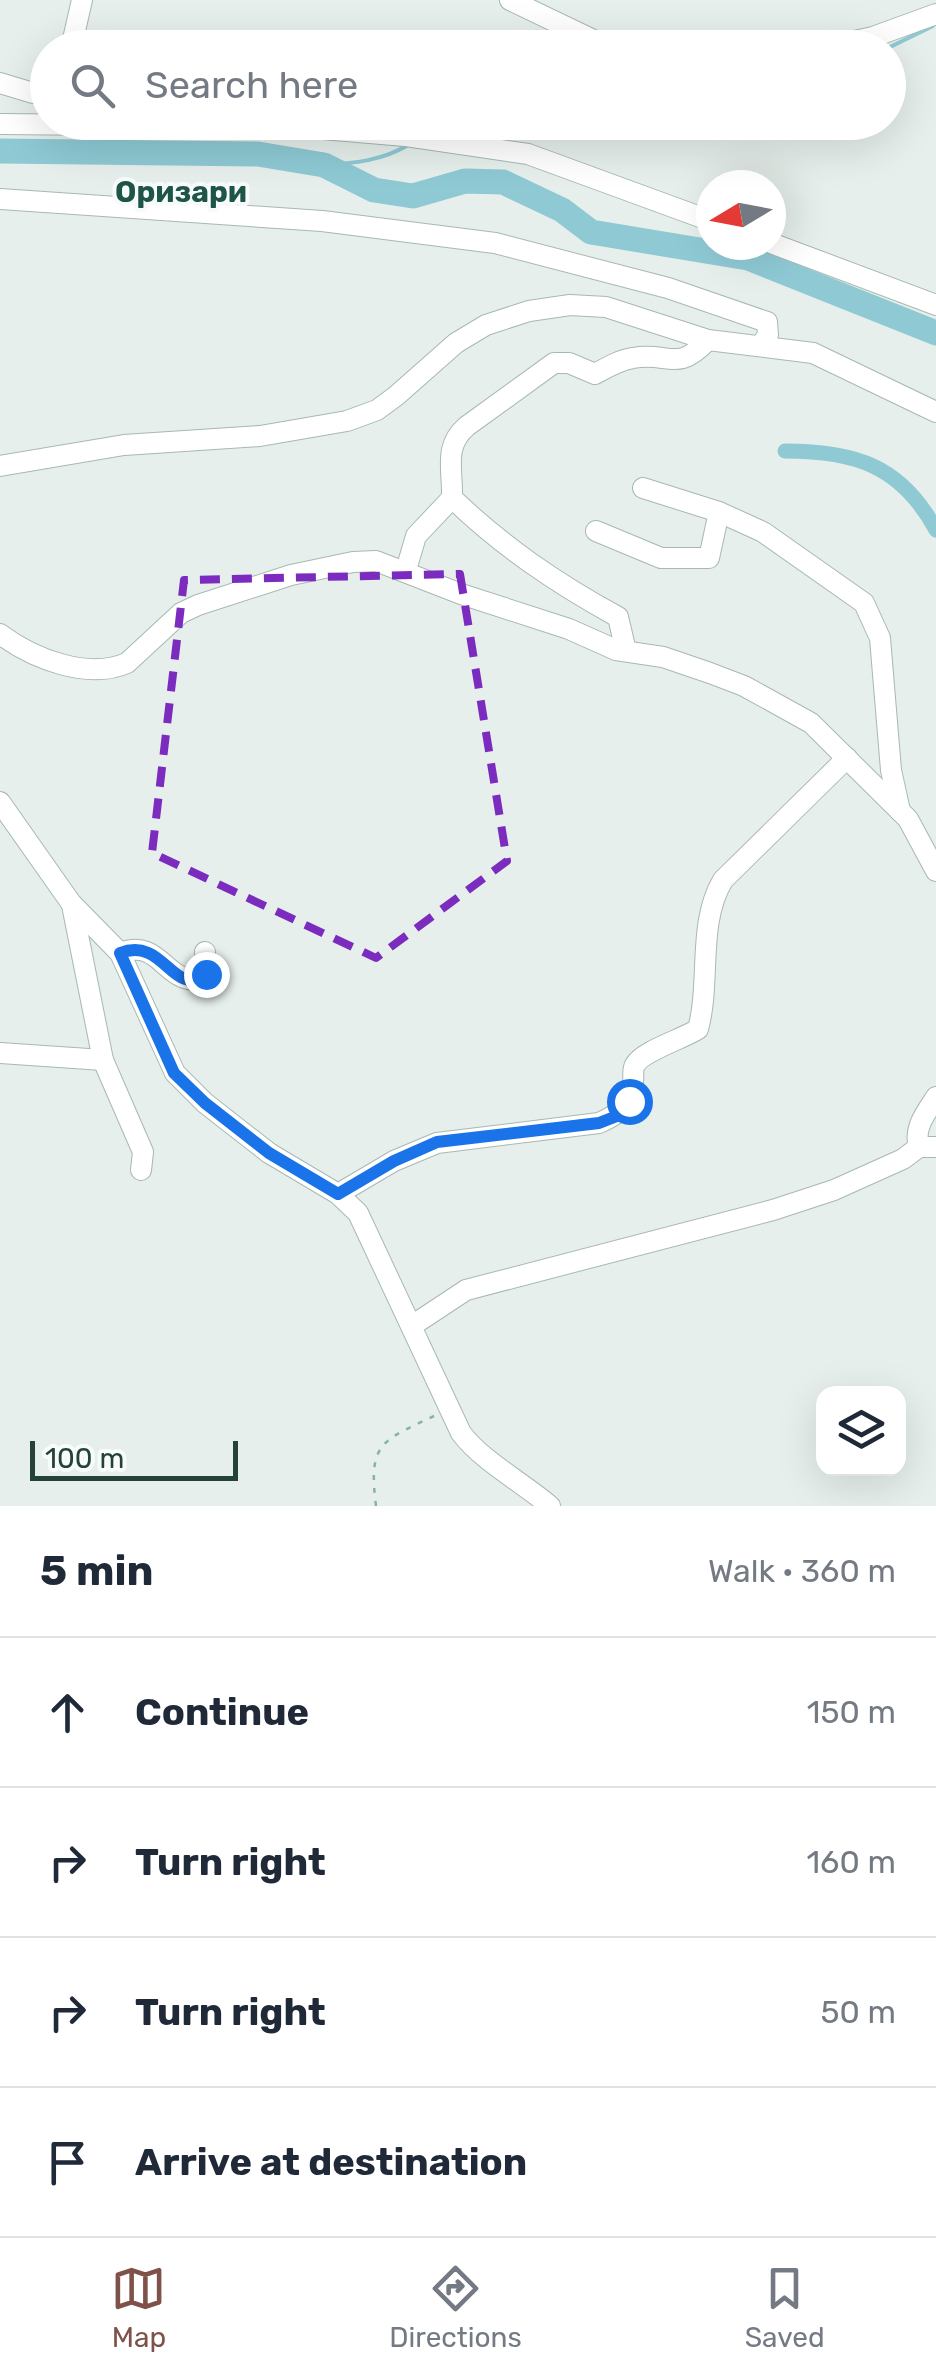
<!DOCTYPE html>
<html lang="en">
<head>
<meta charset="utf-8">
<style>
	:root { --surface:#fff; --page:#f2f2f3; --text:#1f2937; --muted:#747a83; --line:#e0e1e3; --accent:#7f5249 }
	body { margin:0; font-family:Rubik,sans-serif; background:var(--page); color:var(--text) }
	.controls { position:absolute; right:30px; bottom:30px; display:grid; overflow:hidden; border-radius:20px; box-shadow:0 10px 40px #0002 }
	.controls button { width:90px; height:90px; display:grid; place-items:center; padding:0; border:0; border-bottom:2px solid var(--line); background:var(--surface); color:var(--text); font:50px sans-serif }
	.compass { position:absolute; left:696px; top:170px; width:90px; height:90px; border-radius:50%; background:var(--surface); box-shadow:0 10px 40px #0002; rotate:260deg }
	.scale { position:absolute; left:30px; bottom:25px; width:208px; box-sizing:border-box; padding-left:10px; border:5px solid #24423a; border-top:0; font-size:28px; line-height:35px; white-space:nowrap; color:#24423a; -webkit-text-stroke:8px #f7fbf9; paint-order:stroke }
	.stop { position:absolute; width:30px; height:30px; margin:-22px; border:8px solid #1a73e8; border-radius:50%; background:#fff }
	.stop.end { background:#1a73e8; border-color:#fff; box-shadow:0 2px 10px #0008 }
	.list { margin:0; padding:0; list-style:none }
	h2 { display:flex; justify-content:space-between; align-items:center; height:130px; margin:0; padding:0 40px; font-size:42px }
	h2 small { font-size:32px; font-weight:400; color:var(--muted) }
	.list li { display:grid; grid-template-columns:65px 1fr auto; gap:30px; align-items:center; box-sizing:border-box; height:150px; padding:0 40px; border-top:2px solid var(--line) }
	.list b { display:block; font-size:38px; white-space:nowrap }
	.list em { font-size:32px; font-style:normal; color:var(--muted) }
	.icon { flex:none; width:55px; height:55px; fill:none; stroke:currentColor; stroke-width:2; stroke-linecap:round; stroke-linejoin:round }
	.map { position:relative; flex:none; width:936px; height:1506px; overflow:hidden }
	.search { position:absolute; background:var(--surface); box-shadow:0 10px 40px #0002; left:30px; right:30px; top:30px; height:110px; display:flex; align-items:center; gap:25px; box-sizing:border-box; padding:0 35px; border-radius:55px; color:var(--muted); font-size:38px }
	.sheet { height:730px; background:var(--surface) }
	nav { display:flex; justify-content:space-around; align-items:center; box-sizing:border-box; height:140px; border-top:2px solid var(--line); background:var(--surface); font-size:28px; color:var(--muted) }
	nav a { display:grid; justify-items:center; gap:5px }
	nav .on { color:var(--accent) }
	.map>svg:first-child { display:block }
</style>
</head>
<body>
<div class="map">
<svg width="936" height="1506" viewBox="0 0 936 1506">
	<rect width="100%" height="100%" fill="#e6efeb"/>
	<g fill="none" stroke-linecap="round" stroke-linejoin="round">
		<g stroke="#8ec9d4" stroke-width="4">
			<path d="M888 48 933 26"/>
			<path d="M324 165C355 163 382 161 410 144"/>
		</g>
		<path stroke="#8ec9d4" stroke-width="15" d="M785 451C854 451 901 465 936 530"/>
		<path stroke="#8ec9d4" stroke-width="25" d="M0 151 258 154 324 165 374 190 413 196 465 181 503 182 562 210 591 232 748 258 936 333"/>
		<defs>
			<g id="minor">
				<path d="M510 0 610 48"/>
				<path d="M71 48 82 0"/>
				<path d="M739 48H797"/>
				<path d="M822 48 873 37 936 14"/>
				<path d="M0 83 33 93H48"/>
				<path d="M0 124 299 127 405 136 440 122"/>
				<path d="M406 136 528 154 711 221"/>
				<path d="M0 199 322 221 495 243 668 288 767 322 768 335 761 345"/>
				<path d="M771 243 936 305"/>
				<path d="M0 466 124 445 260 436 347 421 377 410 396 396 456 343 486 325 529 311 570 305 606 307 708 340 813 353 936 412"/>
				<path d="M643 488 719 512 763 532 864 603 880 638 891 770 900 811"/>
				<path d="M452 498C503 547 556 583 618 617L626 651"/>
				<path d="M596 531 661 558H709L719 512"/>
				<path d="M406 570 416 536 452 498C453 470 443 446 467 426L554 363H569L595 374C606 368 619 360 633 358 669 351 676 374 708 340"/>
				<path d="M0 634C33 659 88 680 127 663L181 613 198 605 291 575 353 562 376 561 461 594 569 629 616 650 663 657 710 673 744 686 811 723 908 819 936 871"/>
				<path d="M0 802 71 903 120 953 175 1073 205 1103 269 1153 338 1194 358 1213 461 1433C482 1461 522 1482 550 1506"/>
				<path d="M72 905 103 1060 143 1152 141 1170"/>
				<path d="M120 953C160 938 163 981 198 980L206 974 205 952"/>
				<path d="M0 1053 103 1060"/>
				<path d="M936 1097C926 1113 913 1128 919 1147H936"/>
				<path d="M338 1194 394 1161 437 1143 599 1123C620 1114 629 1105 633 1082 634 1076 632 1070 635 1065 642 1051 683 1039 698 1029 711 982 697 923 723 880L847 758"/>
				<path d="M413 1325 466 1290 773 1210 834 1190 903 1159 919 1147"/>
			</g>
		</defs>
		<use href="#minor" stroke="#a8b8b2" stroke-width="22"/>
		<path stroke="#86b3a5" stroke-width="2.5" stroke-dasharray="5 8" stroke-linecap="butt" d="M376 1506C368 1443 381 1441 434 1416"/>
		<use href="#minor" stroke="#fff" stroke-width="20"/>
	</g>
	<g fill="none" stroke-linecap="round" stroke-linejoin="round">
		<path stroke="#1a73e8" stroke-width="12" d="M206 974C172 999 165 936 120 953L174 1073 205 1103 269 1153 338 1194 394 1161 437 1142 599 1123 617 1116 629 1101"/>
	</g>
	<path fill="none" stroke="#7b2cbf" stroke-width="8" stroke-dasharray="20 12" stroke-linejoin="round" d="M460 574 507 861 376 958 152 853 184 580Z"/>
	<g text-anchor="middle" stroke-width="8" stroke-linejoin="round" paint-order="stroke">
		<g font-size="30" font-weight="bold" fill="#1f5548" stroke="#f7fbf9">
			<text x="181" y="202">Оризари</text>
		</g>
	</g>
</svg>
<div class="controls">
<button><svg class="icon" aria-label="layers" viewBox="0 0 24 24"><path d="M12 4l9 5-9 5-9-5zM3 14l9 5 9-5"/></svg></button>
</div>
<svg class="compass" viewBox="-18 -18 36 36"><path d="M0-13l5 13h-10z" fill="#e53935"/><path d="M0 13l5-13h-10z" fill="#747a83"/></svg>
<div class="scale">100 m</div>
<div class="stop" style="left:629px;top:1101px"></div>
<div class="stop end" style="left:206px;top:974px"></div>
<div class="search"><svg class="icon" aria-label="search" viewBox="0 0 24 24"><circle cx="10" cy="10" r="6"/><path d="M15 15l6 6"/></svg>Search here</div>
</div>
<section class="sheet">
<h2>5 min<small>Walk · 360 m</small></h2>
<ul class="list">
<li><svg class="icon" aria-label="ahead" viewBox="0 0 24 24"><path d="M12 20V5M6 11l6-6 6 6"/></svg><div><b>Continue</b></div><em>150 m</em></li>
<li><svg class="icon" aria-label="right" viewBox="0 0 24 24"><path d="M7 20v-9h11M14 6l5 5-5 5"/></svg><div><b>Turn right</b></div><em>160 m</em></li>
<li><svg class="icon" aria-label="right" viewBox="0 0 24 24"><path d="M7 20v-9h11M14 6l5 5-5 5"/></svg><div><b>Turn right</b></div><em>50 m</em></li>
<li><svg class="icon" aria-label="arrive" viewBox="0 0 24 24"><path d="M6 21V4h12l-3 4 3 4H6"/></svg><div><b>Arrive at destination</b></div></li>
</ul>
</section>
<nav>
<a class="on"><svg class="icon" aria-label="map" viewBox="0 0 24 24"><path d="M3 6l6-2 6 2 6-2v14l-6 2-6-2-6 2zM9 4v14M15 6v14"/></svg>Map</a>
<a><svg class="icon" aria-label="directions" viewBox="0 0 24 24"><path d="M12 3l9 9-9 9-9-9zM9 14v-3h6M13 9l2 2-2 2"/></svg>Directions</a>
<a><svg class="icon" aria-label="saved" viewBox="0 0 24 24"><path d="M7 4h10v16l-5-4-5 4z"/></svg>Saved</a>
</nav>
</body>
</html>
